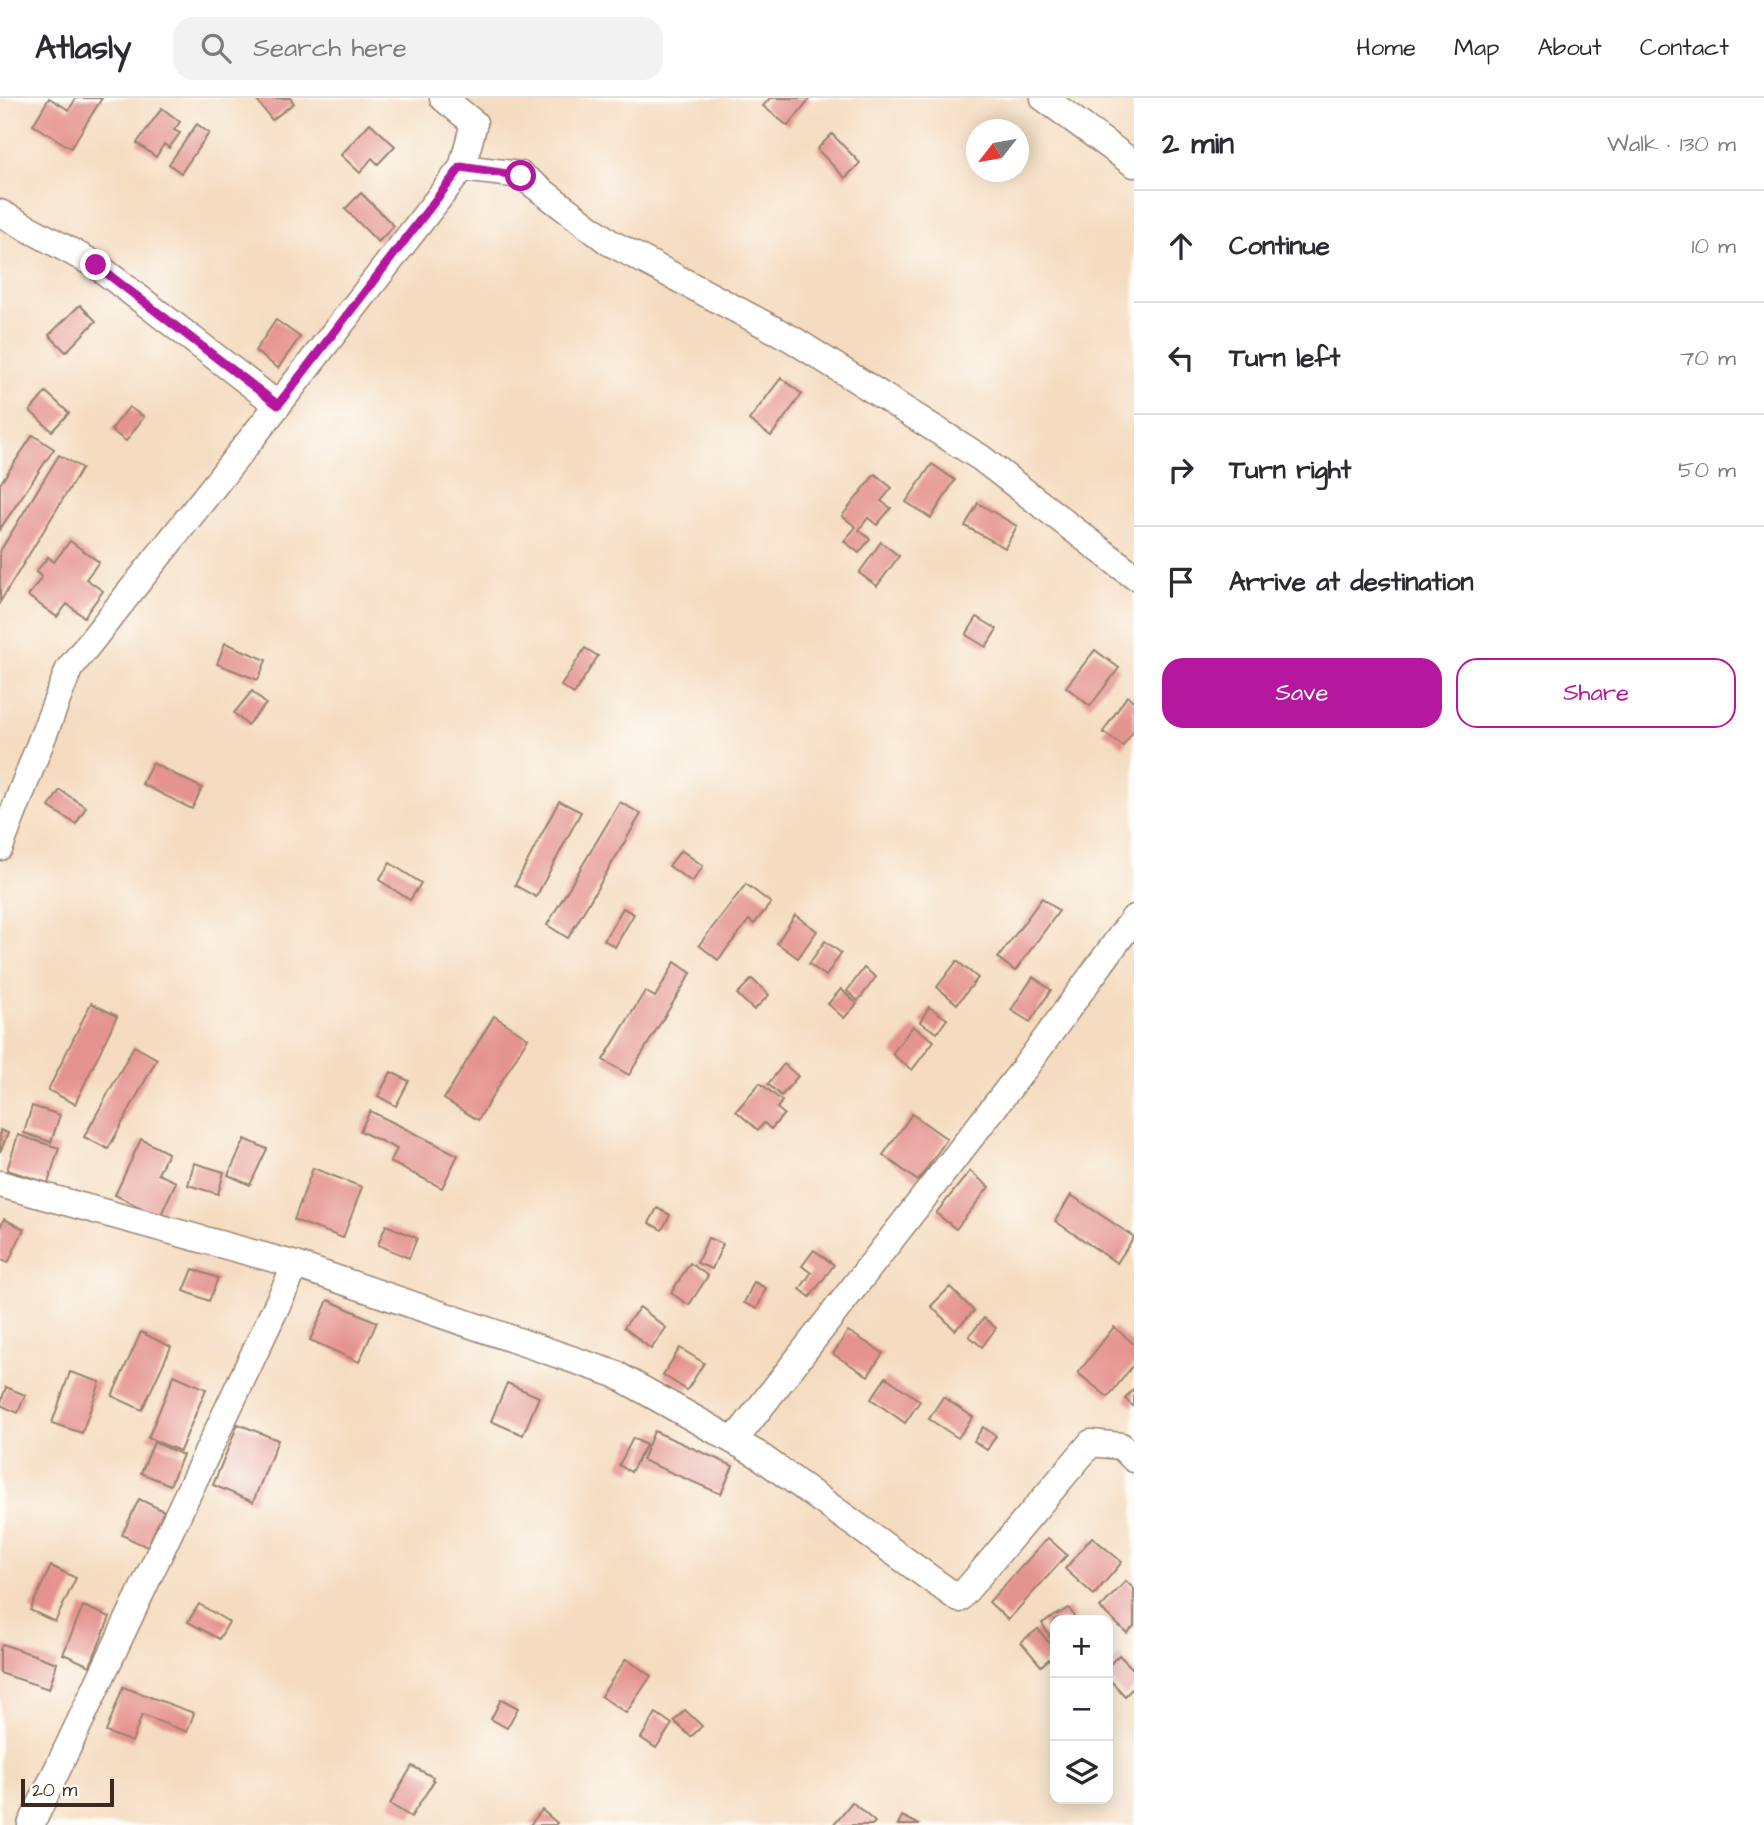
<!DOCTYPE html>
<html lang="en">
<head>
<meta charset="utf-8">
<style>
	:root { --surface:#fff; --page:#f2f2f3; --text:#2b2b33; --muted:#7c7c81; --line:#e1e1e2; --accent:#b5179e }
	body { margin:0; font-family:"Architects Daughter",sans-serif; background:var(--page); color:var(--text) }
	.controls { position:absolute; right:21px; bottom:21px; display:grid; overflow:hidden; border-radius:14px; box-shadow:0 4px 18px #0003 }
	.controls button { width:63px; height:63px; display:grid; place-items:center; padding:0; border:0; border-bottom:2px solid var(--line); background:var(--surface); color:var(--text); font:35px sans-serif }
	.compass { position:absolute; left:966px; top:21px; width:63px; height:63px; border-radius:50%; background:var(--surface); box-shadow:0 4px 18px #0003; rotate:239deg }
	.scale { position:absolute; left:21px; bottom:18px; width:93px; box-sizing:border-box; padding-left:7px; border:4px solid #3b2a1e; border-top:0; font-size:19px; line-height:24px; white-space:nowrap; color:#3b2a1e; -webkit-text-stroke:5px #fdfcf7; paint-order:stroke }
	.stop { position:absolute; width:21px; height:21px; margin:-16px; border:5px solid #b5179e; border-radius:50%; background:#fff }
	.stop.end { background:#b5179e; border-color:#fff; box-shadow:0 2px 7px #0008 }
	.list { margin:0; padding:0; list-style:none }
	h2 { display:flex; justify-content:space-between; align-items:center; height:91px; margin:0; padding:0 28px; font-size:30px }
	h2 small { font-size:23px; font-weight:400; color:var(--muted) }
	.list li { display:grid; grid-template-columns:46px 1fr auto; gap:21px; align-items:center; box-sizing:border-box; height:112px; padding:0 28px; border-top:2px solid var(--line) }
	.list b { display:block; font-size:26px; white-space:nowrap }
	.list em { font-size:23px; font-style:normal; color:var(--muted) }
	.actions { display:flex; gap:14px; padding:21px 28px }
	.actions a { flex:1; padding:16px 0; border:2px solid var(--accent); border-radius:21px; text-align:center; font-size:24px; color:var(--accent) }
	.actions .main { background:var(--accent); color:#fff }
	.icon { flex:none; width:38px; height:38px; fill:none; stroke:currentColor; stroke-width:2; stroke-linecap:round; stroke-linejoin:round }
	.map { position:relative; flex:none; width:1134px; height:1727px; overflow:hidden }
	header { display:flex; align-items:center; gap:42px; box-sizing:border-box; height:98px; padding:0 35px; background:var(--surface); border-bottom:2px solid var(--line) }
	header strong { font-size:33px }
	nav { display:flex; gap:38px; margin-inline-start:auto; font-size:24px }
	.search { width:490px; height:63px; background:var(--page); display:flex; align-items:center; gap:18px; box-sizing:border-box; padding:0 24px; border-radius:21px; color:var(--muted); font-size:26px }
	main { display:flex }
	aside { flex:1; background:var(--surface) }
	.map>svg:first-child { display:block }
</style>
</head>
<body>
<header>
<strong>Atlasly</strong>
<div class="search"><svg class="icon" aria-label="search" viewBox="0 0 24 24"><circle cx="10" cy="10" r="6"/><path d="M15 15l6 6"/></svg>Search here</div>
<nav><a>Home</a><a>Map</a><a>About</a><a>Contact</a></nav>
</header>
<main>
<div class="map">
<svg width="1134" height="1727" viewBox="0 0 1134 1727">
	<rect width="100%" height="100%" fill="#fdfcf7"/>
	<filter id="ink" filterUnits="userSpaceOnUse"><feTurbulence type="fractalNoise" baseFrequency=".0143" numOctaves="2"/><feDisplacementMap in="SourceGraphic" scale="14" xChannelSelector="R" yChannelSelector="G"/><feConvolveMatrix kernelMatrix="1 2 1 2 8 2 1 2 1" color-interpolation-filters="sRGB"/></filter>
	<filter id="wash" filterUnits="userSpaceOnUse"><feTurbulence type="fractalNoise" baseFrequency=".00686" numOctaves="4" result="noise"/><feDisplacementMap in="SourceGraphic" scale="28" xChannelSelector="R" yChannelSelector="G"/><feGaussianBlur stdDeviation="1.57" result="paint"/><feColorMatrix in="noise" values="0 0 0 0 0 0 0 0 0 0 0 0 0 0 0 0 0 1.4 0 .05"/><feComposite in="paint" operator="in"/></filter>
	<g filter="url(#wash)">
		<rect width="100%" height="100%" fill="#f5dcc0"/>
		<g id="blocks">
			<g fill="#e5938e">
				<path d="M49 0 69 12 76 0H102L71 50 33 27Z"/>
				<path d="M255 0H290L294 5 272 22Z"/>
				<path d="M770 0H810L788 28 763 8Z"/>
				<path d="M162 10 180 24 174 32 180 35 169 50 164 46 156 59 137 45Z"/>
				<path d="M370 25 395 48 378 66 372 60 360 75 341 57Z"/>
				<path d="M197 26 209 35 181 75 169 66Z"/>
				<path d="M832 36 860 65 845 80 817 51Z"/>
				<path d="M361 95 394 128 378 144 345 111Z"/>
				<path d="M80 207 96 223 66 254 49 237Z"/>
				<path d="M276 222 300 239 278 270 255 253Z"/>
				<path d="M781 280 802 296 771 338 749 322Z"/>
				<path d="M46 294 69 315 52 333 30 313Z"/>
				<path d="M129 309 144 319 126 343 111 332Z"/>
				<path d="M33 337 54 351 0 431V386Z"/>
				<path d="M59 357 82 370 0 504V453Z"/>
				<path d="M932 366 955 382 931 420 906 404Z"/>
				<path d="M875 376 892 390 881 403 891 410 877 427 868 420 859 432 870 441 859 455 844 443 856 429 842 418Z"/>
				<path d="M978 405 1017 428 1005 450 965 428Z"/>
				<path d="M70 443 99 464 86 481 103 493 84 519 67 506 57 519 28 498 42 479 36 474 48 459 54 464Z"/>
				<path d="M881 444 899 458 877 488 859 475Z"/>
				<path d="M977 519 997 531 986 549 966 537Z"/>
				<path d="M225 545 266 562 258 582 217 566Z"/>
				<path d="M585 550 598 558 574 596 561 588Z"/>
				<path d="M1095 552 1119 570 1090 608 1066 589Z"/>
				<path d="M252 593 266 606 247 627 234 615Z"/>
				<path d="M1127 598 1134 603V632L1123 648 1103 634Z"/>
				<path d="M152 665 202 690 192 711 142 686Z"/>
				<path d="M60 692 86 709 76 726 49 709Z"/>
				<path d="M559 703 581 714 536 799 515 787Z"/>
				<path d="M620 704 641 716 568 840 547 827Z"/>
				<path d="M681 752 703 768 692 784 669 768Z"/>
				<path d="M390 765 421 785 410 802 379 782Z"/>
				<path d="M746 786 771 805 754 826 749 822 718 862 699 847Z"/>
				<path d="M1042 800 1059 813 1015 873 998 860Z"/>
				<path d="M623 810 634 816 615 849 604 842Z"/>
				<path d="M795 817 817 833 798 860 777 845Z"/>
				<path d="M825 843 841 855 826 878 809 866Z"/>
				<path d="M957 863 978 880 957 906 937 889Z"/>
				<path d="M675 864 691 875 629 977 603 962 645 893 655 899Z"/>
				<path d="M864 870 876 879 858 903 847 893Z"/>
				<path d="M1033 879 1051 892 1030 924 1011 912Z"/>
				<path d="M752 881 769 897 754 912 737 896Z"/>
				<path d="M841 891 857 906 844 920 828 906Z"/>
				<path d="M91 905 117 918 75 1006 48 992Z"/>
				<path d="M929 909 947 921 937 935 920 924Z"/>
				<path d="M494 918 528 940 478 1022 444 1001Z"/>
				<path d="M913 928 934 943 912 972 892 956Z"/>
				<path d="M134 948 157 961 108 1051 84 1039Z"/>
				<path d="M784 966 798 978 781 998 768 986Z"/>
				<path d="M391 974 409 983 396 1008 378 998Z"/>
				<path d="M760 985 782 1003 777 1010 784 1016 771 1031 764 1025 758 1032 736 1013Z"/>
				<path d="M32 1008 60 1017 51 1044 24 1035Z"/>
				<path d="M370 1013 458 1057 442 1090 390 1064 397 1051 360 1033Z"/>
				<path d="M912 1016 947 1041 918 1083 883 1057Z"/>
				<path d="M0 1032 8 1035 0 1054Z"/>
				<path d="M18 1037 59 1050 48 1085 7 1072Z"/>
				<path d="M141 1041 168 1055 158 1076 176 1084 160 1119 115 1097Z"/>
				<path d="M245 1041 267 1051 250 1087 228 1077Z"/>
				<path d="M194 1065 224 1074 218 1096 188 1087Z"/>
				<path d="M313 1070 362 1089 343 1140 294 1122Z"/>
				<path d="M970 1073 989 1089 956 1131 936 1115Z"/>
				<path d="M1071 1097 1134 1139 1117 1165 1055 1123Z"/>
				<path d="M657 1110 670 1117 662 1132 649 1125Z"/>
				<path d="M4 1121 24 1131 8 1165 0 1161V1129Z"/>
				<path d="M386 1127 417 1140 409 1160 378 1147Z"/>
				<path d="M708 1140 723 1146 712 1171 697 1165Z"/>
				<path d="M814 1152 834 1167 810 1199 800 1191 811 1175 802 1168Z"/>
				<path d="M690 1165 708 1178 689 1207 671 1195Z"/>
				<path d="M193 1171 218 1180 209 1203 184 1193Z"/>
				<path d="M754 1184 766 1190 757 1211 744 1205Z"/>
				<path d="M950 1189 974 1213 955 1232 931 1208Z"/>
				<path d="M328 1202 377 1224 359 1264 310 1242Z"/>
				<path d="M640 1209 666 1230 651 1251 624 1229Z"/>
				<path d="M984 1220 996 1230 982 1249 969 1238Z"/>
				<path d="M1114 1229 1134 1246V1266L1108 1299 1078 1275Z"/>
				<path d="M848 1233 883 1255 868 1278 833 1256Z"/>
				<path d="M141 1234 171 1249 142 1312 112 1298Z"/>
				<path d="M680 1250 704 1265 687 1292 663 1277Z"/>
				<path d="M70 1274 100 1284 82 1335 52 1325Z"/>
				<path d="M174 1277 206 1291 180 1353 148 1340Z"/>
				<path d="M886 1279 920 1303 905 1325 871 1301Z"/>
				<path d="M507 1285 539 1299 523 1337 491 1323Z"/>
				<path d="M6 1289 25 1297 18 1315 0 1307Z"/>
				<path d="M1134 1290V1309L1125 1301Z"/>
				<path d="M943 1299 973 1319 958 1340 929 1321Z"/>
				<path d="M238 1326 278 1342 253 1404 213 1387Z"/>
				<path d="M983 1329 996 1338 987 1352 974 1343Z"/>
				<path d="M654 1333 733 1368 721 1396 642 1362Z"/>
				<path d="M633 1340 646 1347 631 1374 619 1367Z"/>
				<path d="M154 1344 183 1357 170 1387 141 1375Z"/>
				<path d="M139 1401 164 1413 147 1449 122 1437Z"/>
				<path d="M1092 1439 1122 1464 1094 1497 1065 1471Z"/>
				<path d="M1048 1440 1067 1457 1008 1522 989 1504Z"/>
				<path d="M51 1468 76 1480 55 1524 30 1512Z"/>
				<path d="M1126 1483 1134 1491V1528L1127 1535 1100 1510Z"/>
				<path d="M199 1506 229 1524 219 1541 188 1524Z"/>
				<path d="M83 1508 110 1519 90 1568 63 1556Z"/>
				<path d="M1069 1510 1076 1522H1055V1547L1042 1525Z"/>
				<path d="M1038 1531 1055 1552V1556L1041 1568 1021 1544Z"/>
				<path d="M2 1546 57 1565 49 1591 0 1575V1551Z"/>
				<path d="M1119 1557 1134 1572V1589L1125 1598 1108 1580V1568Z"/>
				<path d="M626 1561 651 1578 626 1615 601 1598Z"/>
				<path d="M123 1589 194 1615 187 1634 142 1617 132 1644 106 1634Z"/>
				<path d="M501 1601 518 1610 507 1630 491 1621Z"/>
				<path d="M685 1612 702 1628 691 1639 674 1623Z"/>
				<path d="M656 1615 672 1626 656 1650 641 1640Z"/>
				<path d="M412 1668 433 1679 432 1681 434 1683 411 1719 390 1706Z"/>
				<path d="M852 1704 875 1724 872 1727H833Z"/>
				<path d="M542 1712 557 1725 555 1727H530Z"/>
				<path d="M902 1718 920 1727H898Z"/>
			</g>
		</g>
	</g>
	<g filter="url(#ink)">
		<use href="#blocks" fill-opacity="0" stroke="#98836f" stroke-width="2"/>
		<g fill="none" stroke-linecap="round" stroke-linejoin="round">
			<defs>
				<g id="minor">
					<path d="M1044 0 1134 66"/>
					<path d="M462 70 521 77 609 144 792 241 981 360 1134 478"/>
					<path d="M0 115 96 167 278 307"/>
					<path d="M0 749 69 571 278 307 462 70 474 25 443 0"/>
					<path d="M0 1086 296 1167 615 1276 757 1356 959 1501 1091 1345 1121 1348 1134 1361"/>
					<path d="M734 1343 1023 972 1134 820"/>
					<path d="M31 1727 296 1167"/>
				</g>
			</defs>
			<use href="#minor" stroke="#98836f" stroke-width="29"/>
			<use href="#minor" stroke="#fff" stroke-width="26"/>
		</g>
	</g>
	<g fill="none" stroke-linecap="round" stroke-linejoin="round" filter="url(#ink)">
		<path stroke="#b5179e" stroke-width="9" d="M96 167 278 307 461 69 521 78"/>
	</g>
</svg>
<div class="controls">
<button>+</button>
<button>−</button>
<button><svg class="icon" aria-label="layers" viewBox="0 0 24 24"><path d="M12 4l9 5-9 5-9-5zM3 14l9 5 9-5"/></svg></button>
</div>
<svg class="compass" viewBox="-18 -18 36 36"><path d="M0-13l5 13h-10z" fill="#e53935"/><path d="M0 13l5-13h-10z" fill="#7c7c81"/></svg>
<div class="scale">20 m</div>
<div class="stop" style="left:521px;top:78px"></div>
<div class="stop end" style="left:96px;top:167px"></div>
</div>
<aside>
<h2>2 min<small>Walk · 130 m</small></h2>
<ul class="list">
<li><svg class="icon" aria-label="ahead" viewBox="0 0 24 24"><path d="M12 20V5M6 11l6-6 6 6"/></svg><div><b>Continue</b></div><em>10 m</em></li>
<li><svg class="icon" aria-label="left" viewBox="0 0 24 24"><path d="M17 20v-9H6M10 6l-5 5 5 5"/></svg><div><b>Turn left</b></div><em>70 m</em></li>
<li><svg class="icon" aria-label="right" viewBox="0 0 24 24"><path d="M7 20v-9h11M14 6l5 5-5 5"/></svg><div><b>Turn right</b></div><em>50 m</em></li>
<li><svg class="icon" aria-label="arrive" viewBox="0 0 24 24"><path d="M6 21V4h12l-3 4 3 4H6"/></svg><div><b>Arrive at destination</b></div></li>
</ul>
<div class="actions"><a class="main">Save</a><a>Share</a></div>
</aside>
</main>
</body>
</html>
